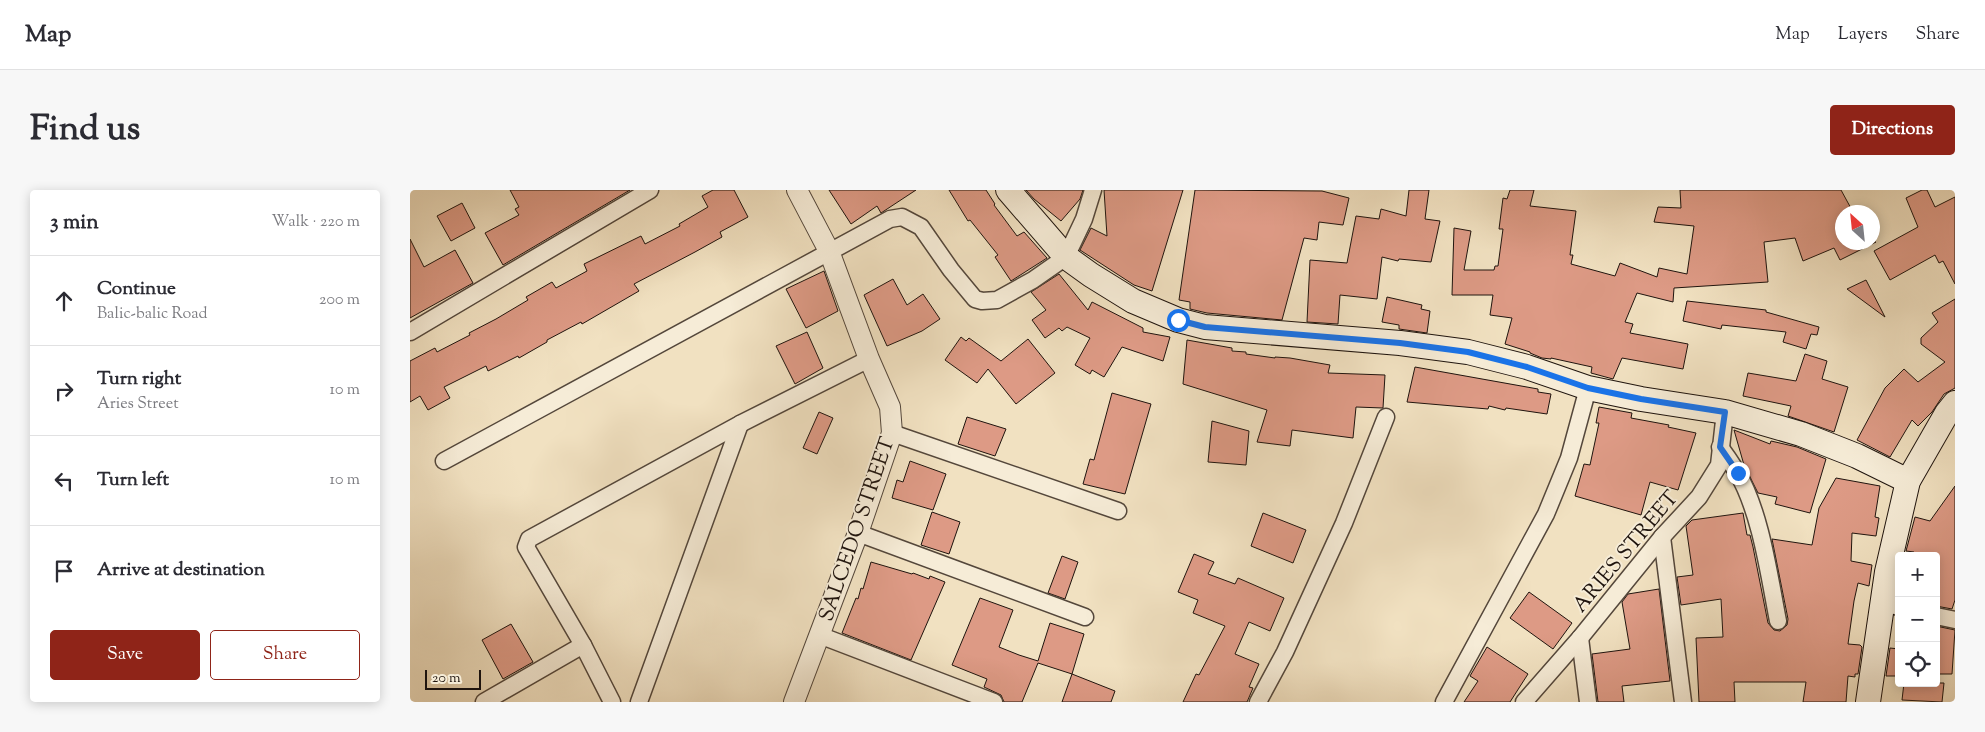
<!DOCTYPE html>
<html lang="en">
<head>
<meta charset="utf-8">
<style>
	:root { --surface:#fff; --page:#f7f7f7; --text:#2b2b33; --muted:#7c7c81; --line:#e1e1e2; --accent:#8f2418 }
	body { margin:0; font-family:"Sorts Mill Goudy",serif; background:var(--page); color:var(--text) }
	.controls { position:absolute; right:15px; bottom:15px; display:grid; overflow:hidden; border-radius:5px; box-shadow:0 2px 12px #0003 }
	.controls button { width:45px; height:45px; display:grid; place-items:center; padding:0; border:0; border-bottom:1px solid var(--line); background:var(--surface); color:var(--text); font:25px sans-serif }
	.compass { position:absolute; left:1425px; top:15px; width:45px; height:45px; border-radius:50%; background:var(--surface); box-shadow:0 2px 12px #0003; rotate:333deg }
	.scale { position:absolute; left:15px; bottom:12px; width:56px; box-sizing:border-box; padding-left:5px; border:2px solid #1f140e; border-top:0; font-size:14px; line-height:18px; white-space:nowrap; color:#1f140e; -webkit-text-stroke:4px #f6ecd7; paint-order:stroke }
	.stop { position:absolute; width:15px; height:15px; margin:-11px; border:4px solid #1a73e8; border-radius:50%; background:#fff }
	.stop.end { background:#1a73e8; border-color:#fff; box-shadow:0 1px 5px #0008 }
	.list { margin:0; padding:0; list-style:none }
	h2 { display:flex; justify-content:space-between; align-items:center; height:65px; margin:0; padding:0 20px; font-size:21px }
	h2 small { font-size:16px; font-weight:400; color:var(--muted) }
	.list li { display:grid; grid-template-columns:32px 1fr auto; gap:15px; align-items:center; box-sizing:border-box; height:90px; padding:0 20px; border-top:1px solid var(--line) }
	.list b { display:block; font-size:19px; white-space:nowrap }
	.list p { margin:0; font-size:16px; white-space:nowrap; color:var(--muted) }
	.list em { font-size:16px; font-style:normal; color:var(--muted) }
	.actions { display:flex; gap:10px; padding:15px 20px }
	.actions a { flex:1; padding:11px 0; border:1px solid var(--accent); border-radius:5px; text-align:center; font-size:18px; color:var(--accent) }
	.actions .main { background:var(--accent); color:#fff }
	.icon { flex:none; width:28px; height:28px; fill:none; stroke:currentColor; stroke-width:2; stroke-linecap:round; stroke-linejoin:round }
	.map { position:relative; flex:none; width:1545px; height:512px; overflow:hidden; border-radius:5px }
	header { display:flex; align-items:center; gap:30px; box-sizing:border-box; height:70px; padding:0 25px; background:var(--surface); border-bottom:1px solid var(--line) }
	header strong { font-size:24px }
	nav { display:flex; gap:28px; margin-inline-start:auto; font-size:18px }
	.intro { display:flex; align-items:center; justify-content:space-between; box-sizing:border-box; height:120px; padding:0 30px }
	h1 { margin:0; font-size:35px }
	.button { padding:12px 22px; border-radius:5px; background:var(--accent); color:#fff; font-size:18px; font-weight:700 }
	main { display:flex; gap:30px; padding:0 30px }
	aside { flex:1; background:var(--surface); border-radius:5px; box-shadow:0 2px 12px #0003 }
	.map>svg:first-child { display:block }
</style>
</head>
<body>
<header>
<strong>Map</strong>
<nav><a>Map</a><a>Layers</a><a>Share</a></nav>
</header>
<div class="intro"><h1>Find us</h1><a class="button">Directions</a></div>
<main>
<aside>
<h2>3 min<small>Walk · 220 m</small></h2>
<ul class="list">
<li><svg class="icon" aria-label="ahead" viewBox="0 0 24 24"><path d="M12 20V5M6 11l6-6 6 6"/></svg><div><b>Continue</b><p>Balic-balic Road</p></div><em>200 m</em></li>
<li><svg class="icon" aria-label="right" viewBox="0 0 24 24"><path d="M7 20v-9h11M14 6l5 5-5 5"/></svg><div><b>Turn right</b><p>Aries Street</p></div><em>10 m</em></li>
<li><svg class="icon" aria-label="left" viewBox="0 0 24 24"><path d="M17 20v-9H6M10 6l-5 5 5 5"/></svg><div><b>Turn left</b></div><em>10 m</em></li>
<li><svg class="icon" aria-label="arrive" viewBox="0 0 24 24"><path d="M6 21V4h12l-3 4 3 4H6"/></svg><div><b>Arrive at destination</b></div></li>
</ul>
<div class="actions"><a class="main">Save</a><a>Share</a></div>
</aside>
<div class="map">
<svg width="1545" height="512" viewBox="0 0 1545 512">
	<rect width="100%" height="100%" fill="#f1e1c1"/>
	<filter id="stains"><feTurbulence type="fractalNoise" baseFrequency=".004" numOctaves="4"/><feColorMatrix values="0 0 0 0 .2 0 0 0 0 .09 0 0 0 0 .02 0 0 0 .5 -.17"/></filter>
	<radialGradient id="worn" r=".72"><stop offset=".6" stop-color="#630" stop-opacity="0"/><stop offset="1" stop-color="#630" stop-opacity=".3"/></radialGradient>
	<g fill="#dd9a85" stroke="#1f140e">
		<path d="M100 0H220L93 75 75 43 109 25 105 19 109 17Z"/>
		<path d="M303 0H324L338 27 310 42 312 47 285 62 224 94 229 101 172 134 171 132 137 150V152L109 168 108 166 78 181 76 176 34 197 40 208 18 220 10 206 0 212V171L25 158 27 162 60 145 59 143 86 129 118 110 116 107 142 92 146 98 177 81 174 74 231 46 235 54 270 36 269 34 298 17 292 6Z"/>
		<path d="M419 0H506L471 23 467 16 441 34Z"/>
		<path d="M539 0H576L585 14 584 15 607 46 614 42 637 68 601 91 585 67 588 65 560 30 558 31Z"/>
		<path d="M616 0H673L670 9 651 31 624 9Z"/>
		<path d="M694 0H773L742 101 724 95 670 60 681 38 697 46Z"/>
		<path d="M785 0 912 1 939 8 933 35 909 32 907 50 894 48 872 130 797 123 780 119V112L769 110Z"/>
		<path d="M999 0H1019L1015 29 1030 31 1021 72 989 69 988 71 972 67 967 109 930 105 928 134 897 132 900 70 937 73 946 26 969 29 971 19 996 26Z"/>
		<path d="M1100 0H1124L1120 16 1166 21 1160 65H1163L1161 74 1205 86 1210 73 1247 87 1249 78 1277 84 1284 36 1244 32 1248 17 1271 18 1270 0H1431L1443 22H1432V52H1466L1430 70 1424 58 1393 71 1385 48 1354 52 1358 92 1264 98 1263 112 1227 103 1215 132 1223 134 1220 143 1278 154 1273 179 1212 168 1203 189 1181 183 1182 177 1141 168V169L1132 168 1120 163V162L1095 154 1102 128 1080 125 1083 105H1042L1044 38 1061 41 1054 80H1084L1085 76H1088L1093 39H1089L1093 8 1097 9Z"/>
		<path d="M1512 0H1517L1525 17 1545 7V94L1533 71 1529 73 1525 65 1480 90 1464 61 1508 37 1496 8Z"/>
		<path d="M52 13 65 38 41 51 27 26Z"/>
		<path d="M0 49 14 77 45 60 63 93 0 128Z"/>
		<path d="M414 81 428 121 396 138 376 99Z"/>
		<path d="M649 84 678 120 682 112 733 138V142L760 147 753 171 712 157 694 187 682 180 680 184 665 175 680 148 657 137 652 141 649 138 635 148 622 130 636 120 621 102Z"/>
		<path d="M483 89 497 115 513 104 530 129 512 141 477 156 454 105Z"/>
		<path d="M1456 90 1475 127 1437 99Z"/>
		<path d="M977 107 1012 115 1011 119 1020 121 1017 143 989 139V135L972 132Z"/>
		<path d="M1545 109V198L1534 204 1522 222 1508 236 1502 230 1480 267 1447 250 1475 198 1494 179 1508 192 1535 172 1511 154V148L1528 132 1522 123Z"/>
		<path d="M1277 111 1356 120V122L1409 137 1407 145 1401 144 1396 159 1373 152 1376 142 1312 135 1311 139 1273 131Z"/>
		<path d="M397 142 413 178 385 194 366 156Z"/>
		<path d="M551 147 556 151 559 148 591 171 618 149 645 183 606 214 578 179 567 193 535 170Z"/>
		<path d="M777 150 822 158V161L836 162V164L865 168V167L880 168 920 175 918 183 975 185 973 218 946 217 943 248 882 240 880 256 847 252 857 220 773 194Z"/>
		<path d="M1395 164 1417 171 1412 189 1438 197 1424 242 1378 226 1381 216 1333 206 1338 183 1386 191Z"/>
		<path d="M1005 177 1128 199V202L1141 204 1137 224 1096 218 1095 220 1079 216 1078 219 997 212Z"/>
		<path d="M702 203 741 214 715 304 673 294 680 269 684 270Z"/>
		<path d="M1189 217 1222 223 1221 228 1259 235 1258 237 1286 243 1268 300 1240 292 1231 325 1165 306 1174 274 1180 275 1189 233H1186Z"/>
		<path d="M409 222 423 228 407 264 393 258Z"/>
		<path d="M557 227 596 239 585 266 548 254Z"/>
		<path d="M802 231 839 241 836 275 798 272Z"/>
		<path d="M1324 240 1360 254 1361 251 1387 257 1416 269 1400 323 1365 314 1367 307 1348 303 1334 275Z"/>
		<path d="M500 271 536 284 523 320 482 308 487 290 493 292Z"/>
		<path d="M1426 288 1470 296 1465 327 1469 328 1466 346 1442 343 1441 371 1462 375 1459 396 1448 393 1444 411 1438 454 1450 455 1452 457 1448 484H1445V487L1438 486 1436 512H1393L1396 492H1324L1325 512H1289L1286 448 1313 447 1311 409 1271 415 1267 387 1283 385 1276 336 1282 330 1333 323 1337 345H1340L1343 357 1358 433 1364 440 1370 441 1377 435 1378 429 1362 349 1402 355 1409 318Z"/>
		<path d="M1545 296V410L1542 419 1526 416V366H1504V362L1496 361 1505 327 1520 331Z"/>
		<path d="M522 322 550 332 539 364 511 355Z"/>
		<path d="M853 323 896 340 883 373 841 356Z"/>
		<path d="M784 364 804 372 798 384 825 394 828 388 874 408 860 441 839 432 825 464 849 474 839 497 843 498 837 512H773L786 484 789 485 815 436 783 423 788 410 768 402Z"/>
		<path d="M652 366 668 372 655 409 638 403Z"/>
		<path d="M461 372 502 384 503 383 519 389 520 386 535 392 501 470 432 443 446 408 448 409 451 398 453 399Z"/>
		<path d="M1249 399 1260 491 1212 496 1214 512H1188L1182 464 1220 459 1212 412 1218 404Z"/>
		<path d="M1119 402 1162 433 1143 459 1100 428Z"/>
		<path d="M570 408 603 420 589 457 609 465 628 471 640 433 674 444 662 484 628 473 612 512H594L591 505 574 497 577 489 542 475Z"/>
		<path d="M101 434 123 472 93 489 72 450Z"/>
		<path d="M1526 436 1545 440 1542 484H1526Z"/>
		<path d="M1077 457 1118 484 1100 512H1054L1068 491 1060 486Z"/>
		<path d="M1480 458 1489 459V486H1476Z"/>
		<path d="M662 484 705 501 701 512H652Z"/>
		<path d="M1494 493H1534L1532 512 1492 510Z"/>
	</g>
	<g fill="none" stroke-linecap="round" stroke-linejoin="round">
		<defs>
			<g id="minor">
				<path d="M0 142 240 0"/>
				<path d="M482 243 708 321"/>
				<path d="M1310 257C1316 265 1322 274 1327 282 1351 323 1359 385 1368 431"/>
				<path d="M34 271 480 29 492 27 511 37 541 80 565 109 572 111 587 110 623 90 656 67 674 29 683 0"/>
				<path d="M448 343 675 427"/>
				<path d="M1252 347 1273 512"/>
				<path d="M1473 413 1489 417"/>
				<path d="M1526 426 1545 430"/>
				<path d="M409 445 584 512"/>
				<path d="M1170 448 1178 512"/>
				<path d="M74 512 173 455"/>
				<path d="M202 512 173 455 116 357 119 349 330 234 459 169"/>
				<path d="M229 512 330 234"/>
				<path d="M848 512 875 462 934 333 976 227"/>
				<path d="M1034 512 1136 324 1159 268 1178 198"/>
				<path d="M1114 512 1170 448 1252 347 1289 307 1309 275 1315 222"/>
			</g>
			<path id="tertiary" d="M384 512 448 343 482 243 480 217 459 169 419 61 387 0"/>
			<g id="secondary">
				<path d="M598 0 656 67 681 85 723 111 768 130 795 137 990 153 1058 162 1117 177 1178 198 1231 209 1315 222 1391 244 1447 266 1498 291"/>
				<path d="M1458 512 1477 382 1498 291 1537 223 1545 213"/>
			</g>
		</defs>
		<use href="#minor" stroke="#54473b" stroke-width="19"/>
		<use href="#tertiary" stroke="#54473b" stroke-width="22"/>
		<use href="#secondary" stroke="#1f140e" stroke-width="26"/>
		<use href="#minor" stroke="#f6ecd7" stroke-width="16"/>
		<use href="#tertiary" stroke="#f6ecd7" stroke-width="20"/>
		<use href="#secondary" stroke="#f6ecd7" stroke-width="24"/>
	</g>
	<g fill="none" stroke-linecap="round" stroke-linejoin="round">
		<path stroke="#1a73e8" stroke-width="6" d="M768 130 795 137 990 153 1058 162 1117 177 1178 198 1231 209 1315 222 1310 257 1328 283"/>
	</g>
	<g text-anchor="middle" stroke-width="4" stroke-linejoin="round" paint-order="stroke">
		<g font-size="21" fill="#1f140e" stroke="#f6ecd7">
			<text transform="translate(446 339) rotate(-71)" y="7">SALCEDO STREET</text>
			<text transform="translate(1215 361) rotate(-50)" y="7">ARIES STREET</text>
		</g>
	</g>
	<rect width="100%" height="100%" filter="url(#stains)"/>
	<rect width="100%" height="100%" fill="url(#worn)"/>
</svg>
<div class="controls">
<button>+</button>
<button>−</button>
<button><svg class="icon" aria-label="locate" viewBox="0 0 24 24"><circle cx="12" cy="12" r="6"/><path d="M12 2v4M12 18v4M2 12h4M18 12h4"/></svg></button>
</div>
<svg class="compass" viewBox="-18 -18 36 36"><path d="M0-13l5 13h-10z" fill="#e53935"/><path d="M0 13l5-13h-10z" fill="#7c7c81"/></svg>
<div class="scale">20 m</div>
<div class="stop" style="left:768px;top:130px"></div>
<div class="stop end" style="left:1328px;top:283px"></div>
</div>
</main>
</body>
</html>
